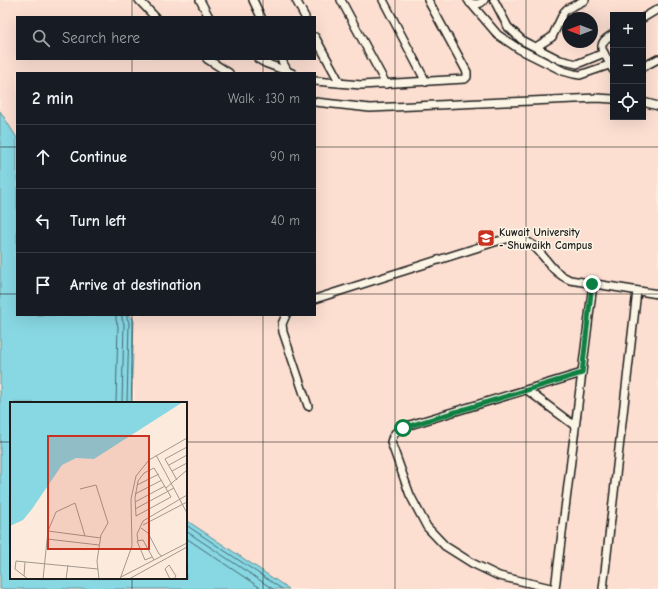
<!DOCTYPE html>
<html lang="en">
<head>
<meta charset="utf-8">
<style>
	:root { --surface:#171b24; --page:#242831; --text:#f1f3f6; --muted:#9ea1a6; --line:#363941 }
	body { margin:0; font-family:"Comic Neue",sans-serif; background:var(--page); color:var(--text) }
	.controls { position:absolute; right:12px; top:12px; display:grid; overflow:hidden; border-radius:0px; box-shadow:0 4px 16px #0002 }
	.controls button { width:36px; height:36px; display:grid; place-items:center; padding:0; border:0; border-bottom:1px solid var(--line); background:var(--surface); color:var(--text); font:20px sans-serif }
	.compass { position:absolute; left:562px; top:12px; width:36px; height:36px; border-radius:50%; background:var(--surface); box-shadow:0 4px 16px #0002; rotate:270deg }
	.stop { position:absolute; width:12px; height:12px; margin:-9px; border:3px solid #0b8043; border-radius:50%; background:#fff }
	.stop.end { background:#0b8043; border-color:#fff; box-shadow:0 1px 4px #0008 }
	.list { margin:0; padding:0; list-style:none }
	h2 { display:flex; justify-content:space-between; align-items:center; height:52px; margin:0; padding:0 16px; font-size:17px }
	h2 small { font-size:13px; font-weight:400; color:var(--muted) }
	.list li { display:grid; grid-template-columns:26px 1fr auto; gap:12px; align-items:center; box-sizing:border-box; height:64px; padding:0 16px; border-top:1px solid var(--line) }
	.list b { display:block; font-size:15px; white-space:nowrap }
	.list em { font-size:13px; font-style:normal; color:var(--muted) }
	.icon { flex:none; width:22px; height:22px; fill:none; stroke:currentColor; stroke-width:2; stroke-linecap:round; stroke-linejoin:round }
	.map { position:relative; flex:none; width:658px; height:589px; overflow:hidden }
	.search { position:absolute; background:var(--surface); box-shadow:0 4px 16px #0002; left:16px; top:16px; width:300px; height:44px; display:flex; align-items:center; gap:10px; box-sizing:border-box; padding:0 14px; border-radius:0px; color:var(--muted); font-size:15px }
	.panel { position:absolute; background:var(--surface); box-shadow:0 4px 16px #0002; left:16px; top:72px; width:300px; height:244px; border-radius:0px }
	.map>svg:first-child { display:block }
</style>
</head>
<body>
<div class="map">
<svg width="658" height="589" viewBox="0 0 658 589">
	<rect width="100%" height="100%" fill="#fcebdc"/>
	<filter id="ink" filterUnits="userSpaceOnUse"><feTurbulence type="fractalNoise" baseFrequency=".025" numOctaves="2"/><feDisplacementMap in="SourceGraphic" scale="8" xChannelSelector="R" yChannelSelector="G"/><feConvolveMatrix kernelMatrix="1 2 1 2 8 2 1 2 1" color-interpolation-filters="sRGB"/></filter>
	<g filter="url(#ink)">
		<path fill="#fcdfd1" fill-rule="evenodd" d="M0 0H658V589H285L186 539V403H135L130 345 112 315H315V73H17V160L0 133ZM613 15H643V117H613ZM17 17H315V59H17ZM568 18H592V42H568Z"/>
		<path fill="#88d8e4" stroke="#5d8d94" d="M0 111 17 138V315H130L134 321 131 403H11V578H186V520L289 589H0Z"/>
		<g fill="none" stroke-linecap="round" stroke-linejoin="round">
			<g stroke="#47676c" stroke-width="1">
				<path d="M116 315V320L118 326 116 403"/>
				<path d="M122 315V319L124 324 122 403"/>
				<path d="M127 315V318L129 322 127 403"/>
				<path d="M186 525 282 589"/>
				<path d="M186 531 273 589"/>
				<path d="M186 538 262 589"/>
			</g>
			<defs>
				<g id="service">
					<path d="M139 0 155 17"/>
					<path d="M200 0 209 17"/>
					<path d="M253 0 261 17"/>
					<path d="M296 0 305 17"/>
					<path d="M341 0 386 84"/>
					<path d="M383 0 426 82"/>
					<path d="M468 0 498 35 519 49 563 71 574 74 580 75 609 65"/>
					<path d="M494 0 508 27 523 41 560 60 577 64 604 53"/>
					<path d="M470 3C476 4 480 5 484 0"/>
					<path d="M643 18 658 9"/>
					<path d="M613 34C607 38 601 41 602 49L613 70"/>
					<path d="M315 37 340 83"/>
					<path d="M536 47 552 37 564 12 567 9 585 0"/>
					<path d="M207 59 229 73"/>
					<path d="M258 59 265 63 292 73"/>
					<path d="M281 59 288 72"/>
					<path d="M643 67 658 59"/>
					<path d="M315 81 361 85 465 79 467 77V72L428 0"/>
					<path d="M315 102 370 108 597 98 613 99"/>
					<path d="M643 102 658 106"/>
					<path d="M315 299 498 241C542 228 539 268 570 280L658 294"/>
					<path d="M286 315 282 324 283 332 308 406"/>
					<path d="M527 390 575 426"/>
					<path d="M555 589 499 576 472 563 445 546 427 527 410 495 391 442C393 434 396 431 403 427L582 373"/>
					<path d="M555 589 593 284"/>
					<path d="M603 589 637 291"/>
				</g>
			</defs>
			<use href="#service" stroke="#1c1c1c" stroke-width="10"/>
			<use href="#service" stroke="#fcf5e5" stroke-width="7"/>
		</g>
	</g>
	<g fill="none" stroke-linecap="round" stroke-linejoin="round" filter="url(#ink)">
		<path stroke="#0b8043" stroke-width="5" d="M403 428 582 373 592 284"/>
	</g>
	<path fill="none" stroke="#1c1c1c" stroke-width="1" stroke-opacity="0.55" d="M132 0V17M263 0V17M395 0V589M526 0V589M132 59V73M263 59V73M0 147H17M315 147H658M0 294H17M315 294H658M132 315V403M263 315V589M0 442H11M186 442H658M132 578V589"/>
	<defs>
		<symbol id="university-square" viewBox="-11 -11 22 22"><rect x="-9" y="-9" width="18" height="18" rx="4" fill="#c8321e" stroke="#fcf5e5"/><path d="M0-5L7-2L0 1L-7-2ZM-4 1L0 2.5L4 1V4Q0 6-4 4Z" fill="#fff"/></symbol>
	</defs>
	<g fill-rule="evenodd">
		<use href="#university-square" x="476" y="228" width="20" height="20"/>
	</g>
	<g text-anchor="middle" stroke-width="3" stroke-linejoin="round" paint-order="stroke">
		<g font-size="11" font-weight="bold" fill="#1c1c1c" stroke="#fcf5e5" text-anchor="start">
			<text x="499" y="236">Kuwait University<tspan x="499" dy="13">- Shuwaikh Campus</tspan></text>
		</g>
	</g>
	<g transform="translate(10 402)">
		<rect width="177" height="177" fill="#fcebdc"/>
		<path d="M0 0H173L84 57 66 56 52 63 22 107 13 118 0 124Z" fill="#88d8e4"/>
		<path fill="none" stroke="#a2988f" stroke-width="1" d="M146 53 177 111M159 63 177 53M144 66 161 95 126 114 125 96 128 79 134 71ZM162 69 177 61M167 78 155 57 177 45M127 83 149 72M156 86 177 68M70 87 86 83 98 121 91 133 87 159 89 177M125 92 152 78M125 100 155 84M125 107 164 86M133 123 177 100M131 126 138 131 149 152 152 154M38 129 91 136M37 137 89 143M128 139 127 132 133 119 177 93M142 155 135 158 127 139 133 138 144 158M14 174 15 160M111 175 177 141M18 177 5 167 6 159 88 167M33 177 38 129 46 110 65 101 75 134M56 177 58 163M110 177 122 144 121 97 126 74 139 58 177 36M119 177 177 145M160 177 155 167 159 163 166 174 164 177"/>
		<path fill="#c8321e" fill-opacity="0.15" stroke="#c8321e" stroke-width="2" d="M38 34H139V147H38Z"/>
		<rect width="177" height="177" fill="none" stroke="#1c1c1c" stroke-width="2"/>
	</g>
</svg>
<div class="controls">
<button>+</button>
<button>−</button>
<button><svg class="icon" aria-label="locate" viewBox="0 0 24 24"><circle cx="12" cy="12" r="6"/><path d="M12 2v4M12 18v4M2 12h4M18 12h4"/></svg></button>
</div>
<svg class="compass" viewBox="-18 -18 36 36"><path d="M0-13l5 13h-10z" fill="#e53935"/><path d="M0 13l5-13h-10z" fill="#9ea1a6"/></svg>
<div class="stop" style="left:403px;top:428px"></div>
<div class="stop end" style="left:592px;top:284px"></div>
<div class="search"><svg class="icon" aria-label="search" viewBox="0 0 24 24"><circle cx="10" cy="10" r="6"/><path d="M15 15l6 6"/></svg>Search here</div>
<section class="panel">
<h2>2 min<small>Walk · 130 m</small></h2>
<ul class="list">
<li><svg class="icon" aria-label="ahead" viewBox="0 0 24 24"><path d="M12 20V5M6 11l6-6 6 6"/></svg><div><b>Continue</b></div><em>90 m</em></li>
<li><svg class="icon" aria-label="left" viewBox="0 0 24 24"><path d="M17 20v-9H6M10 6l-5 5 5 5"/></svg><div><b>Turn left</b></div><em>40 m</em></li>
<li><svg class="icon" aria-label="arrive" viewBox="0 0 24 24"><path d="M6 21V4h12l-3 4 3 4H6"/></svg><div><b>Arrive at destination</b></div></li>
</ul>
</section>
</div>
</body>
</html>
